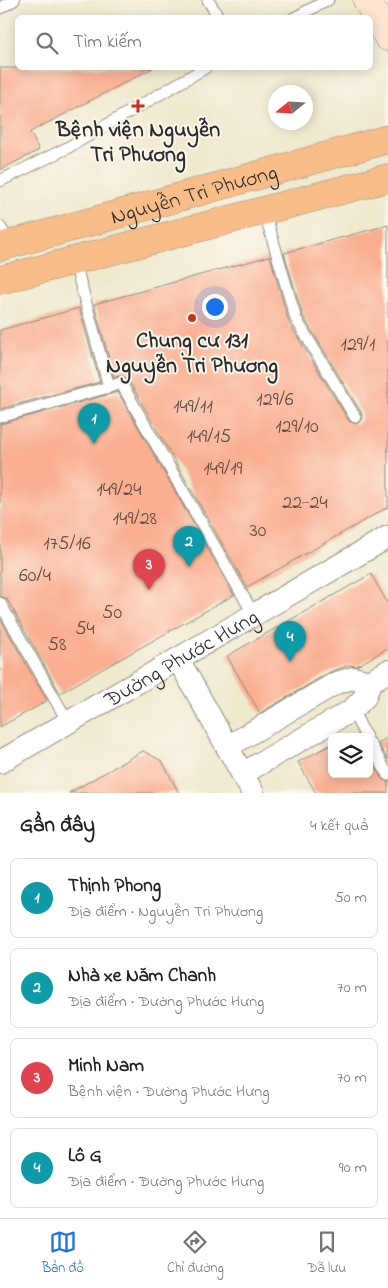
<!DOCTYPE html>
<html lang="vi">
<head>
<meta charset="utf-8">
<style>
	:root { --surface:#fff; --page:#f6f6f6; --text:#202124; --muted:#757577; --line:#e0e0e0; --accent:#1a73e8 }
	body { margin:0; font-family:"Indie Flower",sans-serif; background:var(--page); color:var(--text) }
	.controls { position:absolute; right:15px; bottom:15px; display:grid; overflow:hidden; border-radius:8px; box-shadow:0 2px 12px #0003 }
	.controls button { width:45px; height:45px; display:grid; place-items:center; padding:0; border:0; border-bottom:1px solid var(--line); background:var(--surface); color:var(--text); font:25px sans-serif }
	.compass { position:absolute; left:268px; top:85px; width:45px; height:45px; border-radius:50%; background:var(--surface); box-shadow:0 2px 12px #0003; rotate:252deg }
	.you { position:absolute; left:214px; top:306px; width:18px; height:18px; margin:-12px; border:4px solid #fff; border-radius:50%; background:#1a73e8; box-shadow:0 0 0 8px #1a73e833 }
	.badge { display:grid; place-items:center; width:32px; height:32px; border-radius:50%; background:var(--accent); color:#fff; font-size:16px; font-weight:700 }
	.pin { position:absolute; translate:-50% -41px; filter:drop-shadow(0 1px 2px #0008) }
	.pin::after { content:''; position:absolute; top:26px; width:18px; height:15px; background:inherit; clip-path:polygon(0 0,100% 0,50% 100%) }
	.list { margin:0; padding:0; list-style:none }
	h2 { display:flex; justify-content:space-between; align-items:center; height:65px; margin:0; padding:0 20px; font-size:21px }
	h2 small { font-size:16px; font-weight:400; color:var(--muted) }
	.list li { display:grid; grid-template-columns:32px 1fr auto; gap:15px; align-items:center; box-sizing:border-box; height:80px; margin:0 10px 10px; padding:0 10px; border:1px solid var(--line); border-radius:8px }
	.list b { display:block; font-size:19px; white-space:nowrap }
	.list p { margin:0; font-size:16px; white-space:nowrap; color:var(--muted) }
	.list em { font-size:16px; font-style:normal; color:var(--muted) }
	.icon { flex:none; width:28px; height:28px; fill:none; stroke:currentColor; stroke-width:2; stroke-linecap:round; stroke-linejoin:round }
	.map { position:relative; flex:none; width:388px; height:793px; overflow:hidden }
	.search { position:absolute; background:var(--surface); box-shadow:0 2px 12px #0003; left:15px; right:15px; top:15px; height:55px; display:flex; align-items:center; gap:12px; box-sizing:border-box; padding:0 18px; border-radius:8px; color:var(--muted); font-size:19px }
	.sheet { height:425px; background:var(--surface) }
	nav { display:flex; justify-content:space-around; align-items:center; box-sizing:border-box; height:70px; border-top:1px solid var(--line); background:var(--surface); font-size:14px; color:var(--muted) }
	nav a { display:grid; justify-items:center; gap:2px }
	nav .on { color:var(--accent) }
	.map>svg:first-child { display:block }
</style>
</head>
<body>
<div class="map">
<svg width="388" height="793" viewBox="0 0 388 793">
	<rect width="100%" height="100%" fill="#fbf7ec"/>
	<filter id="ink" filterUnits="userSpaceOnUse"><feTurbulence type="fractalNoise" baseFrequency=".02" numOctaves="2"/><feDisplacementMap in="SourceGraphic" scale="10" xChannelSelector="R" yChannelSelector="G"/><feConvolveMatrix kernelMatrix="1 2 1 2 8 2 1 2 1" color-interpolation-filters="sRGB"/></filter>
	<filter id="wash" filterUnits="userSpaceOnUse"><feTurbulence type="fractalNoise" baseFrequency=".0096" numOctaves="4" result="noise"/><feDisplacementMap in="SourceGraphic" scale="20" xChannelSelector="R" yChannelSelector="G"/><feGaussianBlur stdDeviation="1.12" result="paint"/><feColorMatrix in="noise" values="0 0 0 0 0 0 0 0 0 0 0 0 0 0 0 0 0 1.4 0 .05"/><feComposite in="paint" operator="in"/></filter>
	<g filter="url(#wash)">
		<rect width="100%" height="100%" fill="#efe9ce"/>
		<g id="blocks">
			<g fill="#faaf91">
				<path d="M0 68H153L30 132 39 150 0 170Z"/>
				<path d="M388 225V507L247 587 128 379 122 376 114 377 94 304 270 256 289 323 349 421 356 424 361 421 362 414 303 316 284 253Z"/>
				<path d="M79 308 100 382 0 409V330Z"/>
				<path d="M118 392 234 595 60 693 7 599 0 596V424Z"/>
				<path d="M371 574 388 604V648L357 666 349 665 330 672 260 713 227 656Z"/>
				<path d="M0 618 47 701 0 727Z"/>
				<path d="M388 737V760L378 743Z"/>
				<path d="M332 744V774H369V757L382 779 388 782V793H316L298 762Z"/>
				<path d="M143 751 162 761 179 793H69Z"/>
			</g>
		</g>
	</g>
	<g filter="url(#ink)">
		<use href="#blocks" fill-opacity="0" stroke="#8d8a7c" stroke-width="1"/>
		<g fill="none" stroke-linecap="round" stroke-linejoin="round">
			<defs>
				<g id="service">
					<path d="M208 0 219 18"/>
					<path d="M0 8 14 0"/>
					<path d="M294 18 328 0"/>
					<path d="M0 181 67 148 205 68"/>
					<path d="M264 210 296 319 355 417"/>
					<path d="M0 227 11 244"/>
					<path d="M74 260 109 387 121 383 254 615"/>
					<path d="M0 417 109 387"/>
					<path d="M0 603 68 722"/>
					<path d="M352 710 366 737"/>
					<path d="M369 742 388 775"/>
				</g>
				<g id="minor">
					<path d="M178 659 253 793"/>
					<path d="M227 747 336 683 353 678 370 682"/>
					<path id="s1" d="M0 762 388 537"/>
					<path d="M242 774 352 710 365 697 370 682 388 671"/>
				</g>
				<path id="secondary" d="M367 0 388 37"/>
				<g id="primary">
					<path id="s2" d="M0 247 388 139"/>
					<path d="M0 280 388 178"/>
				</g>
			</defs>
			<use href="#service" stroke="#8d8a7c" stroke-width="13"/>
			<use href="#minor" stroke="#8d8a7c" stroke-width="24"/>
			<use href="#secondary" stroke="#8d8a7c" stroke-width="29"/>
			<use href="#primary" stroke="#8d8a7c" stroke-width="29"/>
			<use href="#service" stroke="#fff" stroke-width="11"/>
			<use href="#minor" stroke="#fff" stroke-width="22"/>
			<use href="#secondary" stroke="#fde5d0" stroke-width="28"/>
			<use href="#primary" stroke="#f9bd89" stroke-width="28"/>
		</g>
	</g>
	<g fill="#c8321e" stroke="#fbf7ec" stroke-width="2">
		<path d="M135.5 98.5h5v5h5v5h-5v5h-5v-5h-5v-5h5z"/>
		<circle cx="192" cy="318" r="5"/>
	</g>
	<g text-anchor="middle" stroke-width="4" stroke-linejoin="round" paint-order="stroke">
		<g font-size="20" fill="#5f4c44">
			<text x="358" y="350">129/1</text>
			<text x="275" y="405">129/6</text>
			<text x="193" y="412">149/11</text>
			<text x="297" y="432">129/10</text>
			<text x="209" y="442">149/15</text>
			<text x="223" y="474">149/19</text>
			<text x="119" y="495">149/24</text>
			<text x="305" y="508">22-24</text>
			<text x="135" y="524">149/28</text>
			<text x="258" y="536">30</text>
			<text x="67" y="549">175/16</text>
			<text x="35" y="581">60/4</text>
			<text x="112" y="618">50</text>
			<text x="85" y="634">54</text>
			<text x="57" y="650">58</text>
		</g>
		<g font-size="22" font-weight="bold" fill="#2b2b2b" stroke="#fbf7ec">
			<text x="138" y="136">Bệnh viện Nguyễn<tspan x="138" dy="25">Tri Phương</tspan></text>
			<text x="192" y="347">Chung cư 131<tspan x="192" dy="25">Nguyễn Tri Phương</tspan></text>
		</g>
		<g font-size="22" fill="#2b2b2b" stroke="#fbf7ec">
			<text dy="8" stroke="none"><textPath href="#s2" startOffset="201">Nguyễn Tri Phương</textPath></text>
			<text dy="8" stroke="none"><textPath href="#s1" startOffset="209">Đường Phước Hưng</textPath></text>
		</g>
	</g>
</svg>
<div class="controls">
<button><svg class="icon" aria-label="layers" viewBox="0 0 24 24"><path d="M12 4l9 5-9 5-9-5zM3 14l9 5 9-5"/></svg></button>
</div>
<svg class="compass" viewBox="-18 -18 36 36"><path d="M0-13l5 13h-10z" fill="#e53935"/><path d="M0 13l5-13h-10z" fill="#757577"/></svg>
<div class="you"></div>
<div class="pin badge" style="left:94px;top:444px;background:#0f9aa8">1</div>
<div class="pin badge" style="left:189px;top:567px;background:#0f9aa8">2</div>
<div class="pin badge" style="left:149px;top:590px;background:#e0444e">3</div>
<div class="pin badge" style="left:290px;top:662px;background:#0f9aa8">4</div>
<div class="search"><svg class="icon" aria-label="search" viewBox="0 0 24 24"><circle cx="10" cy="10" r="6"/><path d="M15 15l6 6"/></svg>Tìm kiếm</div>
</div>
<section class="sheet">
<h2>Gần đây<small>4 kết quả</small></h2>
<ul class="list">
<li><span class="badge" style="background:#0f9aa8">1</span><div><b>Thịnh Phong</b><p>Địa điểm · Nguyễn Tri Phương</p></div><em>50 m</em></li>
<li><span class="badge" style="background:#0f9aa8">2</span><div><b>Nhà xe Năm Chanh</b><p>Địa điểm · Đường Phước Hưng</p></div><em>70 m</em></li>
<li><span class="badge" style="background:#e0444e">3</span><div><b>Minh Nam</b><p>Bệnh viện · Đường Phước Hưng</p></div><em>70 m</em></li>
<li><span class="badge" style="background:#0f9aa8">4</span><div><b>Lô G</b><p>Địa điểm · Đường Phước Hưng</p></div><em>90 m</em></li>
</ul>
</section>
<nav>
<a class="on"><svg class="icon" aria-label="map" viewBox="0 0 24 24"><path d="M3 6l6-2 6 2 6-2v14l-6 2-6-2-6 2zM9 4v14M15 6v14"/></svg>Bản đồ</a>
<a><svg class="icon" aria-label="directions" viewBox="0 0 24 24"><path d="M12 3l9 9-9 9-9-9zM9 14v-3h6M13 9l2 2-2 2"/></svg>Chỉ đường</a>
<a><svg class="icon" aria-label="saved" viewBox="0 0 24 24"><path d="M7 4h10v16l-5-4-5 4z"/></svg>Đã lưu</a>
</nav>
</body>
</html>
